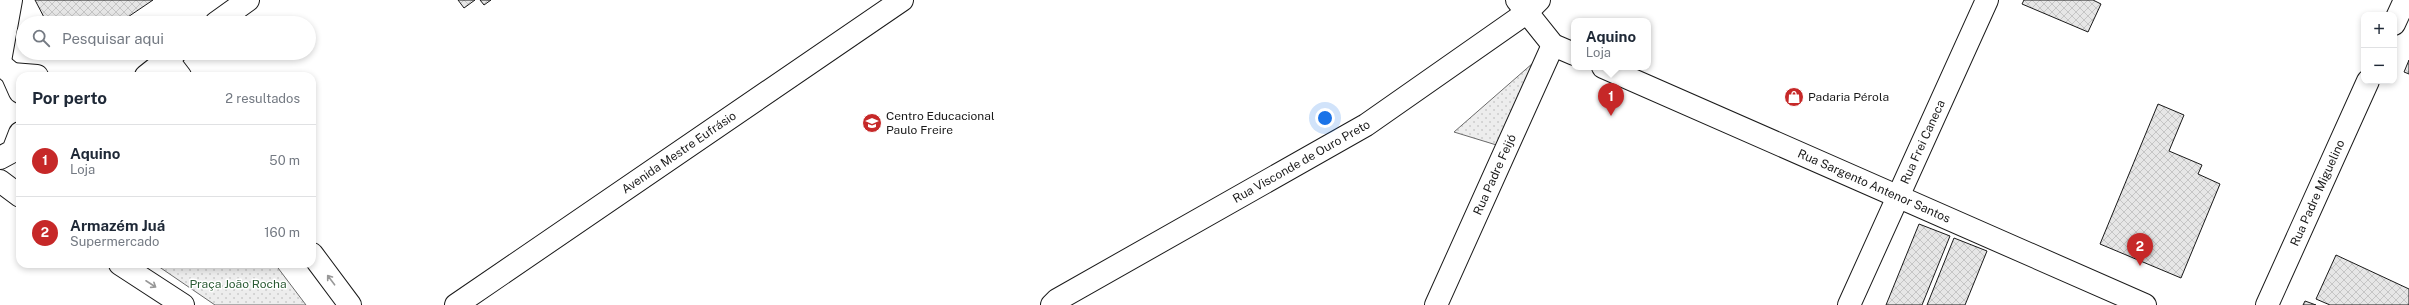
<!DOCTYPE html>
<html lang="pt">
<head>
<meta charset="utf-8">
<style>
	:root { --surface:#fff; --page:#f2f2f3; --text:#1f2937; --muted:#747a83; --line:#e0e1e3; --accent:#c62828 }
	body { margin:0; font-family:"Public Sans",sans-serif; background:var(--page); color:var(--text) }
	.controls { position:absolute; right:12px; top:12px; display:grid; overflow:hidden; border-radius:8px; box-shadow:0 2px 6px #0003 }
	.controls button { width:36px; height:36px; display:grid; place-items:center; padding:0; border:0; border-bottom:1px solid var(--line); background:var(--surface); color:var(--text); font:20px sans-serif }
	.you { position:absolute; left:1325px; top:118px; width:14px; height:14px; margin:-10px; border:3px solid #fff; border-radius:50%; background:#1a73e8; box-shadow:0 0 0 6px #1a73e833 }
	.badge { display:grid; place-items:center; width:26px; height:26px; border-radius:50%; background:var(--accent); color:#fff; font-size:13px; font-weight:700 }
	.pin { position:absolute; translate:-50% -33px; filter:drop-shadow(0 1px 2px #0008) }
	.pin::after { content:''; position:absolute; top:21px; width:14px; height:12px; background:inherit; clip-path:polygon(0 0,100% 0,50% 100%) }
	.popup { position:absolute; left:1571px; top:18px; width:80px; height:52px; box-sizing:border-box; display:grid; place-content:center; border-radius:8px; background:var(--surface); filter:drop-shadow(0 1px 3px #0005); font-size:13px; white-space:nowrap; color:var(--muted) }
	.popup b { font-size:15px; color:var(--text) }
	.popup::after { content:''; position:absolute; left:50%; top:100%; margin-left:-8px; border:8px solid transparent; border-top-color:var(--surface) }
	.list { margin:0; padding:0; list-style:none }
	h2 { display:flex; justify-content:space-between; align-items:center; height:52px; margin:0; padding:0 16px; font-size:17px }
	h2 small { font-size:13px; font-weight:400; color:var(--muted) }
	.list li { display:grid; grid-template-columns:26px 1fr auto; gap:12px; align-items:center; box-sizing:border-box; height:72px; padding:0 16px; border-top:1px solid var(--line) }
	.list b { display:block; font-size:15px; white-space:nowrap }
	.list p { margin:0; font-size:13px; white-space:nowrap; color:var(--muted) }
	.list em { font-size:13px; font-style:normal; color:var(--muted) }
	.icon { flex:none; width:22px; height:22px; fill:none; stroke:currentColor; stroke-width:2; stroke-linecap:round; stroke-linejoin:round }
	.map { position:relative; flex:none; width:2409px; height:305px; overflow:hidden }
	.search { position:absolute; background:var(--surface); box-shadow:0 2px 6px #0003; left:16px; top:16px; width:300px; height:44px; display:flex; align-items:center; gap:10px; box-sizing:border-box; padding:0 14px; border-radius:22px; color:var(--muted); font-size:15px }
	.panel { position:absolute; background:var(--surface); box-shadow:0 2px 6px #0003; left:16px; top:72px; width:300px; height:196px; border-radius:12px }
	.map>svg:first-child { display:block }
</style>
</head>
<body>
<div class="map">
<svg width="2409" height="305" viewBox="0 0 2409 305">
	<defs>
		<pattern id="park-dots" width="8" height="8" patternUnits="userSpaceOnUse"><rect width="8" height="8" fill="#ededed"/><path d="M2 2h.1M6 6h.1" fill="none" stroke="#cbcbcb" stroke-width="1.8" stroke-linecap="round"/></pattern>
		<pattern id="building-cross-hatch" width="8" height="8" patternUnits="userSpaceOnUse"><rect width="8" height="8" fill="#e6e6e6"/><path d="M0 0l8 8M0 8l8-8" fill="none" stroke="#c5c5c5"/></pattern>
	</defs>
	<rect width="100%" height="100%" fill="#fff"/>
	<g fill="url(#park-dots)" stroke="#6a6a6a">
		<path d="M1533 63 1503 147 1454 132Z"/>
		<path d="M155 264H275L306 305H215Z"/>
	</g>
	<g fill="url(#building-cross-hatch)" stroke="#1a1a1a">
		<path d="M35 0H153L119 23H47Z"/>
		<path d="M458 0H475L464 8Z"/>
		<path d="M480 0H491L484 5Z"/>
		<path d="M2024 0H2093L2101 4 2088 32 2022 4Z"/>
		<path d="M2409 60V74L2404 72Z"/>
		<path d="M2158 104 2184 115 2169 151 2202 165 2198 174 2220 184 2181 278 2100 244Z"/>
		<path d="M1919 224 1950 236 1922 305H1886Z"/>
		<path d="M1954 238 1987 251 1965 305H1927Z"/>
		<path d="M2336 255 2409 289V305H2330L2316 299Z"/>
		<path d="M2305 301 2316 305H2303Z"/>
	</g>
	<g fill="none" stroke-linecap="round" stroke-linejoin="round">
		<defs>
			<g id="minor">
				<path d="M2394 24 2405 0"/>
				<path id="s1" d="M1052 305 1057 300 1366 125 1526 13 1539 0"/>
				<path id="s2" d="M1436 305 1553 45"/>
				<path id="s3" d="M1849 305 1987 0"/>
				<path id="s4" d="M2267 305 2368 81"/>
			</g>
			<g id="tertiary">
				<path d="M1517 0 1553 45 1574 54"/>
				<path d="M167 59 180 76"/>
				<path id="s5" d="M1603 67 2145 305"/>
				<path d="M0 181 20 196"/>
				<path d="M312 254 350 305"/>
				<path d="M120 264 183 305"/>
				<path id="s6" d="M456 305 902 0"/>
			</g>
			<g id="secondary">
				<path d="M216 23 248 0"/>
				<path d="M0 61 11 0"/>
				<path d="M0 64 12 74 20 92"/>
				<path d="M12 74 37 76"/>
				<path d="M146 76 175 53"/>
				<path d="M0 158 13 151 20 133"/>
			</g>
		</defs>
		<use href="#minor" stroke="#1a1a1a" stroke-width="24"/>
		<use href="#tertiary" stroke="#1a1a1a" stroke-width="24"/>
		<use href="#secondary" stroke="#1a1a1a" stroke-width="24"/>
		<use href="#minor" stroke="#fff" stroke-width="22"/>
		<use href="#tertiary" stroke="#fff" stroke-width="22"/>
		<use href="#secondary" stroke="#fff" stroke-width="22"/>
	</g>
	<defs><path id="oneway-shaft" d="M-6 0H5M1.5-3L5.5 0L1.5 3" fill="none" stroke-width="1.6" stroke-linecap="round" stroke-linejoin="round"/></defs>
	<g stroke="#989898">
		<use href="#oneway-shaft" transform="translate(331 280) rotate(-127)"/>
		<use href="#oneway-shaft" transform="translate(151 284) rotate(33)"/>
	</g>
	<defs>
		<symbol id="shop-disc" viewBox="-11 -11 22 22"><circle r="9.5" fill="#c62828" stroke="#fff"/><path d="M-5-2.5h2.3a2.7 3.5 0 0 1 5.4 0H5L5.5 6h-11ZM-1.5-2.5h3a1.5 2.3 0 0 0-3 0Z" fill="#fff"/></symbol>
		<symbol id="school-disc" viewBox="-11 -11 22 22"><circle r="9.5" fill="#c62828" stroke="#fff"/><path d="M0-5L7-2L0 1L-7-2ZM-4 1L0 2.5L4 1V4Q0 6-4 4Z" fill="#fff"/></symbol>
	</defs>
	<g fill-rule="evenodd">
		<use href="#shop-disc" x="1783" y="86" width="22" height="22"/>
		<use href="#school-disc" x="861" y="112" width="22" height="22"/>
	</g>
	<g text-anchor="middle" stroke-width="3" stroke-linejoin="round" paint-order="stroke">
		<g font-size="12" fill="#1a1a1a" stroke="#fff" text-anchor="start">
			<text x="1808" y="101">Padaria Pérola</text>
			<text x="886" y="120">Centro Educacional<tspan x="886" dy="14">Paulo Freire</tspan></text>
		</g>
		<g font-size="12" fill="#1a1a1a" stroke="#fff">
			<text dy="4" stroke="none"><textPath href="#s3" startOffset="179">Rua Frei Caneca</textPath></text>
			<text dy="4" stroke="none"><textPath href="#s6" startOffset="270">Avenida Mestre Eufrásio</textPath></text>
			<text dy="4" stroke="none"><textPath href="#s1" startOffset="288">Rua Visconde de Ouro Preto</textPath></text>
			<text dy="4" stroke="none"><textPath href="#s2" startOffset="143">Rua Padre Feijó</textPath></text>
			<text dy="4" stroke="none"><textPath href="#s5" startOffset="296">Rua Sargento Antenor Santos</textPath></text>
			<text dy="4" stroke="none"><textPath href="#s4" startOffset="123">Rua Padre Miguelino</textPath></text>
		</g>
		<g font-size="12" fill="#2b5a34" stroke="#fff">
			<text x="238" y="288">Praça João Rocha</text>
		</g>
	</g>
</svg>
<div class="controls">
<button>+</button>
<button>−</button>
</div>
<div class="you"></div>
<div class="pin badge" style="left:1611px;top:116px">1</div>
<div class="popup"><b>Aquino</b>Loja</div>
<div class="pin badge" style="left:2140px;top:266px">2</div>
<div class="search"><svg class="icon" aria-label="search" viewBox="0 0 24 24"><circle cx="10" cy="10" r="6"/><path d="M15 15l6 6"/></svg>Pesquisar aqui</div>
<section class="panel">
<h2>Por perto<small>2 resultados</small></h2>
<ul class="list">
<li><span class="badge">1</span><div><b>Aquino</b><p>Loja</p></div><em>50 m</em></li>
<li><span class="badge">2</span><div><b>Armazém Juá</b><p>Supermercado</p></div><em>160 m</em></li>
</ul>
</section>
</div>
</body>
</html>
